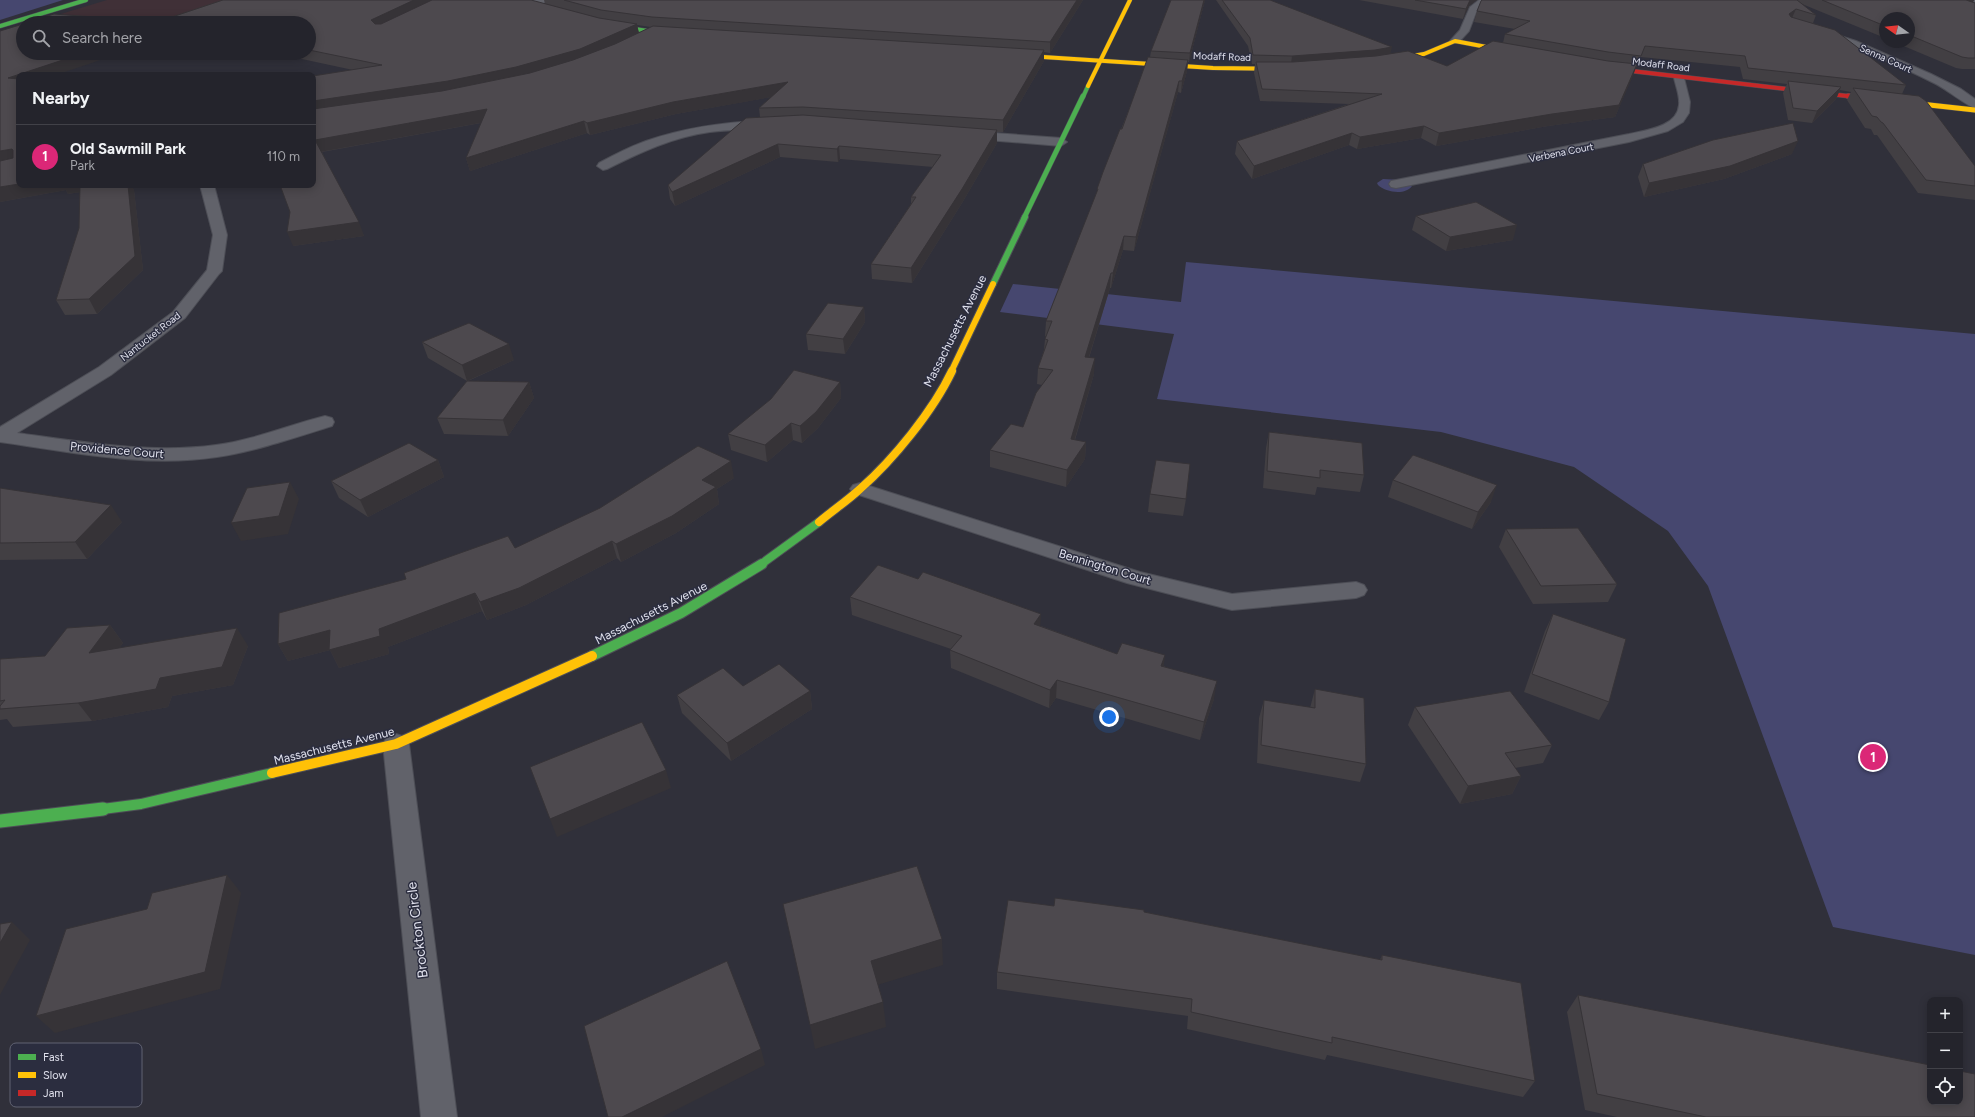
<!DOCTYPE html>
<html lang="en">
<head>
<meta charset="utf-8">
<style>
	:root { --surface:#24242c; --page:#303038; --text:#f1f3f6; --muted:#a3a4a9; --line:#414148; --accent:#db2777 }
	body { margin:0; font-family:Figtree,sans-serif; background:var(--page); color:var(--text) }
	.controls { position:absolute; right:12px; bottom:12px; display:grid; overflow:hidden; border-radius:8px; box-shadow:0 2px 10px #0003 }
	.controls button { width:36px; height:36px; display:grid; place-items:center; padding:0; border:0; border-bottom:1px solid var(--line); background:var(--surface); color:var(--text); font:20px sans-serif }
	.compass { position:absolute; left:1879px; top:12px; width:36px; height:36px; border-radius:50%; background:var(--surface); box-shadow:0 2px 10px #0003; rotate:284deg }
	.you { position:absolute; left:1109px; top:717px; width:14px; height:14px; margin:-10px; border:3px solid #fff; border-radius:50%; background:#1a73e8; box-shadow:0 0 0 6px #1a73e833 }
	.badge { display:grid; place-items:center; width:26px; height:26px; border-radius:50%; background:var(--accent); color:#fff; font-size:13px; font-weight:700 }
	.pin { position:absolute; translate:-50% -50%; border:2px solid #fff; box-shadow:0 1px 4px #0006 }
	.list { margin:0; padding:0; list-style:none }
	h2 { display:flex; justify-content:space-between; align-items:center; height:52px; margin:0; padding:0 16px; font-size:17px }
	h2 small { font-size:13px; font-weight:400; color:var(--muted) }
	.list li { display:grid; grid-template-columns:26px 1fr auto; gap:12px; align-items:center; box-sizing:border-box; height:64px; padding:0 16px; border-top:1px solid var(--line) }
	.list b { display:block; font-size:15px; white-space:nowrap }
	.list p { margin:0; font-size:13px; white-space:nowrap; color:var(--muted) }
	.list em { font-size:13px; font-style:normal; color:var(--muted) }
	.icon { flex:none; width:22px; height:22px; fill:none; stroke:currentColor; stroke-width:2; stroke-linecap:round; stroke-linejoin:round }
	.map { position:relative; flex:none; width:1975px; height:1117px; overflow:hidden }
	.search { position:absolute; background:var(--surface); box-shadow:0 2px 10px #0003; left:16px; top:16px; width:300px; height:44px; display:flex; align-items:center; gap:10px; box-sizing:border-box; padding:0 14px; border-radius:22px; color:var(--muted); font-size:15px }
	.panel { position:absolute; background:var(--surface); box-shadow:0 2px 10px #0003; left:16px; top:72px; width:300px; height:116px; border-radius:8px }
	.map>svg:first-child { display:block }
</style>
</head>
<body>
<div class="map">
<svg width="1975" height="1117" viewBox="0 0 1975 1117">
	<rect width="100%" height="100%" fill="#30303a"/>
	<path fill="#403037" d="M107 0H320L259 23H31Z"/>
	<g fill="#46476f">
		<path d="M0 0H63L0 20Z"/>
		<path d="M1383 179 1401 180 1412 186C1405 196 1385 192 1378 185L1377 183Z"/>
		<path d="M1186 262 1975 334V955L1833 927 1708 586 1668 531 1574 467 1441 432 1157 399 1174 334 1000 312 1013 284 1181 302Z"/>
	</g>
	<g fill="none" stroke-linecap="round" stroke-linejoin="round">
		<defs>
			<g id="street">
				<path d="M530 0H548L544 3 527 5 526 3Z"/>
				<path d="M1479 0H1489L1477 10 1469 31 1458 43H1452L1450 41 1460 30 1470 7Z"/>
				<path d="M1960 0H1975V6L1961 2Z"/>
				<path d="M1825 31 1856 41 1931 74 1961 89 1975 99V108C1967 106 1946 89 1936 84 1900 66 1860 48 1822 36L1820 34 1822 32Z"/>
				<path d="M1679 75 1684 78 1690 102 1689 113 1683 122 1668 131 1629 142 1396 188 1391 187 1389 184 1391 181 1396 180 1629 134C1646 130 1677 127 1679 105 1680 96 1676 87 1674 78Z"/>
				<path d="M767 120 771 122 773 124 771 126C752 131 730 129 710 132 673 137 641 152 607 169L603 170 597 166 599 163C614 155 629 147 646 141 685 127 726 122 767 120Z"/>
				<path d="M966 131 1061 138 1067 142 1061 146 962 138 960 135Z"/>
				<path d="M200 185H214L227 235 222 271 219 274 185 318 111 375 17 433C83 442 150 454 216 445 254 440 289 425 325 416L332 418 334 422 332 426C294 438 256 451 217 457 145 468 72 452 0 442V427L99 367 173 312 207 270 213 235Z"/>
				<path d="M860 483 1140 572 1232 594 1356 582 1364 585 1367 590 1364 595 1356 598 1232 610 1127 583 853 493 850 489 853 485Z"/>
				<path d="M396 734 405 737 409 744 457 1117H421L383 744 387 737Z"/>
			</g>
			<g id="fast-far5">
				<path d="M609 25 654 32 674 33"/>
				<path d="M0 26 86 0"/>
				<path d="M1083 97 1088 86"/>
			</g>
			<path id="fast-far4" d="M1024 218 1083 96"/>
			<path id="fast-far3" d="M993 284 1025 217"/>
			<path id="fast-far2" d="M760 565 819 522"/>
			<g id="fast-far1">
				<path d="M592 656 681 613 762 564"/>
				<path d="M95 810 141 804 272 773"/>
			</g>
			<path id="fast" d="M0 821 103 809"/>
			<g id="slow-far4">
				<path d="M1014 55 1213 68 1285 69"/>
				<path d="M1389 60 1424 54 1455 41 1513 52"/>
				<path d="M1088 86 1130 0"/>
			</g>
			<path id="slow-far3" d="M1866 98 1975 110"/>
			<path id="slow-far2" d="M951 372 993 284"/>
			<path id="slow-far1" d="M819 522C832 511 847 501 860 489 893 460 933 411 952 371"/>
			<path id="slow" d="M272 773 396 744 592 656"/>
			<path id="jam-far1" d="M1606 68 1856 97"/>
			<path id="jam" d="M1848 96 1866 98"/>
		</defs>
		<use href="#street" stroke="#4d4e56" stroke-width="2"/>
		<use href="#fast-far5" stroke="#4d4e56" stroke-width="5"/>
		<use href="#fast-far4" stroke="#4d4e56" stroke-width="6"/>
		<use href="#fast-far3" stroke="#4d4e56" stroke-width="8"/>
		<use href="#fast-far2" stroke="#4d4e56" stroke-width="10"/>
		<use href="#fast-far1" stroke="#4d4e56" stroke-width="12"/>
		<use href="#fast" stroke="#4d4e56" stroke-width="15"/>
		<use href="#slow-far4" stroke="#4d4e56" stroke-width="5"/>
		<use href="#slow-far3" stroke="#4d4e56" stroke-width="6"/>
		<use href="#slow-far2" stroke="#4d4e56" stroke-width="8"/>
		<use href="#slow-far1" stroke="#4d4e56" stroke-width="10"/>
		<use href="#slow" stroke="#4d4e56" stroke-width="12"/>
		<use href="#jam-far1" stroke="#4d4e56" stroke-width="5"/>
		<use href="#jam" stroke="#4d4e56" stroke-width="6"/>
		<use href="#street" fill="#61626a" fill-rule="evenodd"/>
		<use href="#fast-far5" stroke="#4caf50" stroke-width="4"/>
		<use href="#fast-far4" stroke="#4caf50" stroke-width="5"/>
		<use href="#fast-far3" stroke="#4caf50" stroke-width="6"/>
		<use href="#fast-far2" stroke="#4caf50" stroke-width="8"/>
		<use href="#fast-far1" stroke="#4caf50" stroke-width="10"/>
		<use href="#fast" stroke="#4caf50" stroke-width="13"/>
		<use href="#slow-far4" stroke="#ffc107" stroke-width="4"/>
		<use href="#slow-far3" stroke="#ffc107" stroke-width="5"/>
		<use href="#slow-far2" stroke="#ffc107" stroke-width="6"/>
		<use href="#slow-far1" stroke="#ffc107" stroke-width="8"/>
		<use href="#slow" stroke="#ffc107" stroke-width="10"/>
		<use href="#jam-far1" stroke="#c62828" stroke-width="4"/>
		<use href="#jam" stroke="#c62828" stroke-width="5"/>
	</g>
	<g fill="#423f43" fill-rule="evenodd">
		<path d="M544 0H1083L1050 53 1044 52V61L1003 132H997V143L962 203 912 283 872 279 871 264 911 204V197L933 167 840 159 838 162 780 157 675 206 670 199 668 185 760 117 759 108 771 97 676 114 590 135 587 133 470 171 466 158 481 123 322 152 364 236 293 246 290 212 313 76 353 70 274 53H309V23H25L164 22 163 20 545 4ZM637 25 651 27 639 33Z"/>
		<path d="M1171 0H1205L1189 62H1188L1187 71 1181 93 1178 92 1134 251 1123 250 1111 288H1110L1089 358 1094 374 1075 440 1086 442 1085 459 1066 487 990 467V450L1023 427 1042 385 1037 384 1038 368 1044 350 1045 339 1046 336H1045L1046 321 1097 194V189L1150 57 1151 51Z"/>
		<path d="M1216 0H1270L1390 54 1447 66 1503 43 1505 34 1515 29 1474 22 1477 11 1482 0H1974L1973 2 1975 3V69H1962L1956 68 1894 42H1909V18H1885V38L1802 4 1816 15 1813 23 1906 85 1902 94 1975 166V200L1918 193 1877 135H1874L1871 129 1865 128 1847 100 1851 92 1840 90 1836 99 1812 123 1788 120 1783 93 1787 84 1743 79 1740 67 1641 57 1637 67H1636L1615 117 1548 126 1436 146 1421 138 1357 149 1349 145 1252 179 1235 154 1237 141 1349 104 1260 101 1254 73 1255 64H1252L1248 46Z"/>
		<path d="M1359 0H1477L1469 6 1463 19Z"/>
		<path d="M0 31 19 75 134 190 143 270 97 314 65 315 56 300 79 228 80 192 68 194 66 190 0 202Z"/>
		<path d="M1792 154 1724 179 1644 197 1638 177 1643 164Z"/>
		<path d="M1416 216 1513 240 1446 251 1412 230Z"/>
		<path d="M864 307 865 322 845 354 808 350 806 334Z"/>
		<path d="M422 342 514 360 468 381 529 382 534 398 508 436 444 434 437 418 467 381 428 358Z"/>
		<path d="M840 382 841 398 818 428 802 443 793 440 767 462 731 450 728 434Z"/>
		<path d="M1269 432 1364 475 1360 492 1317 487 1315 495 1263 488 1266 448Z"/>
		<path d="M438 460 444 477 368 517 339 498 331 481Z"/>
		<path d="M734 478 717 489 719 504 676 533 621 562 617 558 526 605 487 620 482 611 388 647 389 654 339 668 330 650 288 661 278 644 515 548Z"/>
		<path d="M1393 480 1491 502 1472 529 1388 497Z"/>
		<path d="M0 488 122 522 87 559 0 560Z"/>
		<path d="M1150 494 1186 499 1183 516 1148 512Z"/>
		<path d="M1506 529 1617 584 1608 602 1533 604 1499 547Z"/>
		<path d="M850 597 1041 626 1117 654 1164 666 1214 699 1200 740 1056 698 1049 708 951 668 950 650 951 649 852 615Z"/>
		<path d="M1553 614 1609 702 1599 720 1524 692 1545 631Z"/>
		<path d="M110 625 123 643 119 648 248 646 233 685 172 696 168 707 92 721 13 727 7 719 0 720V659L45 656Z"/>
		<path d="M743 686 810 691 812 709 731 761 682 713 677 695Z"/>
		<path d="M1315 689 1366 764 1360 782 1257 763 1259 718 1264 700 1310 708Z"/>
		<path d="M1415 707 1552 745 1543 763 1515 768 1521 776 1512 794 1460 804 1408 725Z"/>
		<path d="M1054 906 1144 912 1380 960 1382 955 1535 1081 1523 1097 1327 1055 1325 1060 1187 1029 1188 1016 997 989V972Z"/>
		<path d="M1578 995 1975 1117H1617L1585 1110 1567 1012Z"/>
	</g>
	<g fill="#363337">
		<path d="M414 0H438L375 31 371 20Z"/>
		<path d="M1077 0H1083L1050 53V42Z"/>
		<path d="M1204 0H1205L1189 62 1190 53Z"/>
		<path d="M1470 0H1477L1469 6 1463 19 1466 9Z"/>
		<path d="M1962 0H1974L1971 6Z"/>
		<path d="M1796 9 1791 20 1789 14Z"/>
		<path d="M637 24 639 34 582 60 519 79 313 113V101Z"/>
		<path d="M1392 47 1390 55 1291 64 1292 56Z"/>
		<path d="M1044 50V61L1003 132V120Z"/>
		<path d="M84 53H121L56 75H19V87L8 78Z"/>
		<path d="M1188 60 1187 71 1181 93 1182 81Z"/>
		<path d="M1637 64 1633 76 1615 117 1548 126 1436 146 1439 133Z"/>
		<path d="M1179 81 1178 92 1134 251 1136 237Z"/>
		<path d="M788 82 789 94 676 114 590 135 587 123 673 102Z"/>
		<path d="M1841 87 1836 99 1812 123 1817 111Z"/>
		<path d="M487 109 491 121 320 152 315 140Z"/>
		<path d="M584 121 587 133 470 171 466 158Z"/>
		<path d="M1424 126 1421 138 1357 149 1360 137Z"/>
		<path d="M997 130V143L962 203 912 283 911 268Z"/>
		<path d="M1352 133 1349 145 1252 179 1254 166Z"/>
		<path d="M1798 141 1792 154 1724 179 1644 197 1649 183Z"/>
		<path d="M778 144 780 157 675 206 672 192Z"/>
		<path d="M839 146 840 159 838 162 837 149Z"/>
		<path d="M12 149 19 162 0 165V151Z"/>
		<path d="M19 184V185H84L87 191 68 194 66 190 0 202V187Z"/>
		<path d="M128 185H132L134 190 143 270 97 314 89 299Z"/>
		<path d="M359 222 364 236 293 246 287 232Z"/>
		<path d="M1517 225 1513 240 1446 251 1450 237Z"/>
		<path d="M1124 236 1123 250 1111 288 1113 273Z"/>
		<path d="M1111 273 1110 288 1084 373 1085 357Z"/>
		<path d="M864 307 865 322 845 354 843 339Z"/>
		<path d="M509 344 514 360 467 381 462 365Z"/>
		<path d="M1095 358 1094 374 1070 455 1071 439Z"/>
		<path d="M529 382 534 398 508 436 503 420Z"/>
		<path d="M840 382 841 398 818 428 802 443 800 426Z"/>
		<path d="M791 423 793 440 767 462 765 445Z"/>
		<path d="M1086 442 1085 459 1066 487 1067 470Z"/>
		<path d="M438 460 444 477 368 517 360 500Z"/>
		<path d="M731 461 734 478 717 489 719 504 676 533 621 562 616 544 702 480Z"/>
		<path d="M290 482 299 499 288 534 241 541 231 523Z"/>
		<path d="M1497 485 1491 502 1472 529 1478 512Z"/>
		<path d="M111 505 122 522 87 559 75 542Z"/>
		<path d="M612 541 617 558 526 605 487 620 480 602Z"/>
		<path d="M475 593 482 611 388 647 389 654 339 668 330 650 288 661 278 644 330 630 379 629Z"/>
		<path d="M1041 614 1040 632 1034 624Z"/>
		<path d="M110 625 123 643 103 671 89 653Z"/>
		<path d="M237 628 248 646 233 685 172 696 168 707 92 721 78 703 160 678Z"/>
		<path d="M1165 655 1163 673 1161 666Z"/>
		<path d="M1057 680 1056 698 1049 708 1050 690Z"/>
		<path d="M1217 681 1214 699 1200 740 1204 722Z"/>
		<path d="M810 691 812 709 731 761 727 743Z"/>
		<path d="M666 770 671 788 557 837 550 819Z"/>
		<path d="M1521 776 1512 794 1460 804 1468 786Z"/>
		<path d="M227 875 241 893 220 989 55 1033 36 1016Z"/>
		<path d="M12 922 30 940 0 995V943Z"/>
		<path d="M942 939 943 965 874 986 871 961Z"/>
		<path d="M883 1002 886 1027 815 1049 810 1025Z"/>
		<path d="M761 1049 765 1065 662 1117H622Z"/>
	</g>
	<g fill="#4d494e" stroke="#363337">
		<path d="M223 0H414L371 20 375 24H381L432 0H531L599 18 637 24 580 49 516 67 448 81 313 101V76L382 65 309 50V23H25L54 14 174 23 163 20Z"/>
		<path d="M564 0H1077L1050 42 652 17 601 10Z"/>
		<path d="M1171 0H1204L1190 53 1151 51Z"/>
		<path d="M1222 0H1270L1392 47 1375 50 1292 56 1253 55 1250 38Z"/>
		<path d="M1415 0H1470L1466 9Z"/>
		<path d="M1482 0H1797L1816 15 1796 9 1789 14 1791 17 1835 30 1906 85 1748 68 1745 56 1645 46 1641 56 1608 52 1505 34 1530 21 1477 11 1481 1Z"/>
		<path d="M1822 0H1966L1975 3V58H1968L1962 57 1909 35V18H1885V26Z"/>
		<path d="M23 24V53H84L8 78 19 79V184L0 187V161L13 158V150L12 149 0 151V31Z"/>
		<path d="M653 26 1044 50 1003 120 803 107 759 108 788 82 673 102 587 123 584 121 466 158 487 109 315 140 359 222 287 232 290 212 280 185H313V109L442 91 530 73 573 60 615 44Z"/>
		<path d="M1493 41 1608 61 1637 64 1619 105 1552 114 1439 133 1424 126 1360 137 1352 133 1254 166 1237 141 1382 94 1262 89 1256 62H1293L1376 56 1408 51 1447 66Z"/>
		<path d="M1148 57 1188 60 1182 81H1179L1136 237 1124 236 1113 273H1111L1085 357 1095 358 1071 439 1086 442 1067 470 990 450 1011 424 1023 427 1036 393 1053 370 1038 368 1048 340 1045 339 1052 321H1046L1098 189H1097L1103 172 1120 129H1122Z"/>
		<path d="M1788 81 1841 87 1817 111 1793 108Z"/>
		<path d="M1853 88 1919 96 1926 101 1975 166V186L1926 180 1883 123 1881 122 1877 117 1872 116Z"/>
		<path d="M803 115 997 130 962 189 911 268 871 264 916 197H911L941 155 839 146 837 149 778 144 672 192 668 185 746 118Z"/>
		<path d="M1793 123 1798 141 1730 166 1649 183 1643 164 1713 140Z"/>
		<path d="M80 185H128L135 256 89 299 56 300 79 228Z"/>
		<path d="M1476 202 1517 225 1450 237 1416 216Z"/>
		<path d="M828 303 864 307 843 339 806 334Z"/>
		<path d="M469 323 509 344 462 365 422 342Z"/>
		<path d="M794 370 840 382 816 412 800 426 791 423 765 445 728 434 771 399Z"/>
		<path d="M467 381 529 382 503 420 437 418Z"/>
		<path d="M1269 432 1362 443 1364 475 1320 470V478L1267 471Z"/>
		<path d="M409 443 438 460 360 500 331 481Z"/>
		<path d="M698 446 731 461 702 480 716 487 672 516 616 544 612 541 519 588 480 602 475 593 379 629 380 636 329 650 330 630 278 644 279 613 406 579 404 573 508 536 515 548 600 508Z"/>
		<path d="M1413 455 1497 485 1478 512 1393 480Z"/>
		<path d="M1156 460 1190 464 1186 499 1150 494Z"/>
		<path d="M290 482 279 516 231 523 247 488Z"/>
		<path d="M0 488 111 505 75 542 0 543Z"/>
		<path d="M1578 528 1617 584 1541 586 1506 529Z"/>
		<path d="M878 565 918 579 923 572 1041 614 1034 624 1117 654 1122 643 1165 655 1161 666 1217 681 1204 722 1057 680 1050 690 950 650 962 636 850 597Z"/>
		<path d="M1553 614 1626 639 1609 702 1532 674Z"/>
		<path d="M110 625 89 653 237 628 222 667 160 678 156 689 78 703 0 709V706L5 700 0 701V659L45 656 67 628Z"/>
		<path d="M779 664 810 691 727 743 677 695 723 668 743 686Z"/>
		<path d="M1315 689 1364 698 1366 764 1261 745 1264 700 1315 708Z"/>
		<path d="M1510 691 1552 745 1505 753 1521 776 1468 786 1415 707Z"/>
		<path d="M642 722 666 770 550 819 530 767Z"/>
		<path d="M917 866 942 939 871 961 883 1002 810 1025 783 904Z"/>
		<path d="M227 875 205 972 36 1016 66 929 147 909 152 893Z"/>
		<path d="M1055 898 1144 910V912L1382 960V955L1521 983 1535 1081 1332 1037V1043L1191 1012 1192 999 997 972 1008 900 1054 906Z"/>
		<path d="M12 922 0 943V924Z"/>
		<path d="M727 961 761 1049 622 1117H608L584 1026Z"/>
		<path d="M1578 995 1930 1065V1102H1960V1071L1975 1074V1117H1706L1597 1094Z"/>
	</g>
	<g text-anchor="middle" stroke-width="3" stroke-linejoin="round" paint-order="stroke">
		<g font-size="10" fill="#e0e1ed" stroke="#2b2d3f">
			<text transform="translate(1222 56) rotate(2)" y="4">Modaff Road</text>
			<text transform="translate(1886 58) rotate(24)" y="4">Senna Court</text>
			<text transform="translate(1661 64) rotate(7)" y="4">Modaff Road</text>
			<text transform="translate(1561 152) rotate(-11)" y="4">Verbena Court</text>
			<text transform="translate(150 336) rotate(-38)" y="4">Nantucket Road</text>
		</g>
		<g font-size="12" fill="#e0e1ed" stroke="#2b2d3f">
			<text transform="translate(955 331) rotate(-63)" y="4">Massachusetts Avenue</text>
			<text transform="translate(117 450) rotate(5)" y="4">Providence Court</text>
			<text transform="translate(1105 567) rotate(17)" y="4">Bennington Court</text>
			<text transform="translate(651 613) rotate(-27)" y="4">Massachusetts Avenue</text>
			<text transform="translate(334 746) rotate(-14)" y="4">Massachusetts Avenue</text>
		</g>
		<g font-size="14" fill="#e0e1ed" stroke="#2b2d3f">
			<text transform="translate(417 930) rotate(-97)" y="5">Brockton Circle</text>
		</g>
	</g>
	<rect x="10" y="1043" width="132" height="64" rx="6" fill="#2b2d3f" stroke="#616373" stroke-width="1"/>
	<rect x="18" y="1054" width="18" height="6" fill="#4caf50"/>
	<rect x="18" y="1072" width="18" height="6" fill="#ffc107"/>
	<rect x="18" y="1090" width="18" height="6" fill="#c62828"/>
	<g font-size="11" fill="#e0e1ed">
		<text x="43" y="1061">Fast</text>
		<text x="43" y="1079">Slow</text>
		<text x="43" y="1097">Jam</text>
	</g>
</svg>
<div class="controls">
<button>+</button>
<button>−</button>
<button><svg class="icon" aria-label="locate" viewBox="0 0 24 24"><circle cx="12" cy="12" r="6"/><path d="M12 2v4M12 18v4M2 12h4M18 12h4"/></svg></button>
</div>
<svg class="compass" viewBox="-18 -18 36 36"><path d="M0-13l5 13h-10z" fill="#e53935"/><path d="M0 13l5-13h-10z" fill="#a3a4a9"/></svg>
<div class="you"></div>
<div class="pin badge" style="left:1873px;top:757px">1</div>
<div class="search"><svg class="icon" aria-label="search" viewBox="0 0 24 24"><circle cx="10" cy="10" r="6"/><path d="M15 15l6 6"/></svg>Search here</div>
<section class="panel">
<h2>Nearby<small></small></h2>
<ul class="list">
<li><span class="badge">1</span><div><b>Old Sawmill Park</b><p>Park</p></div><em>110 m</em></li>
</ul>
</section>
</div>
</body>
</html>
